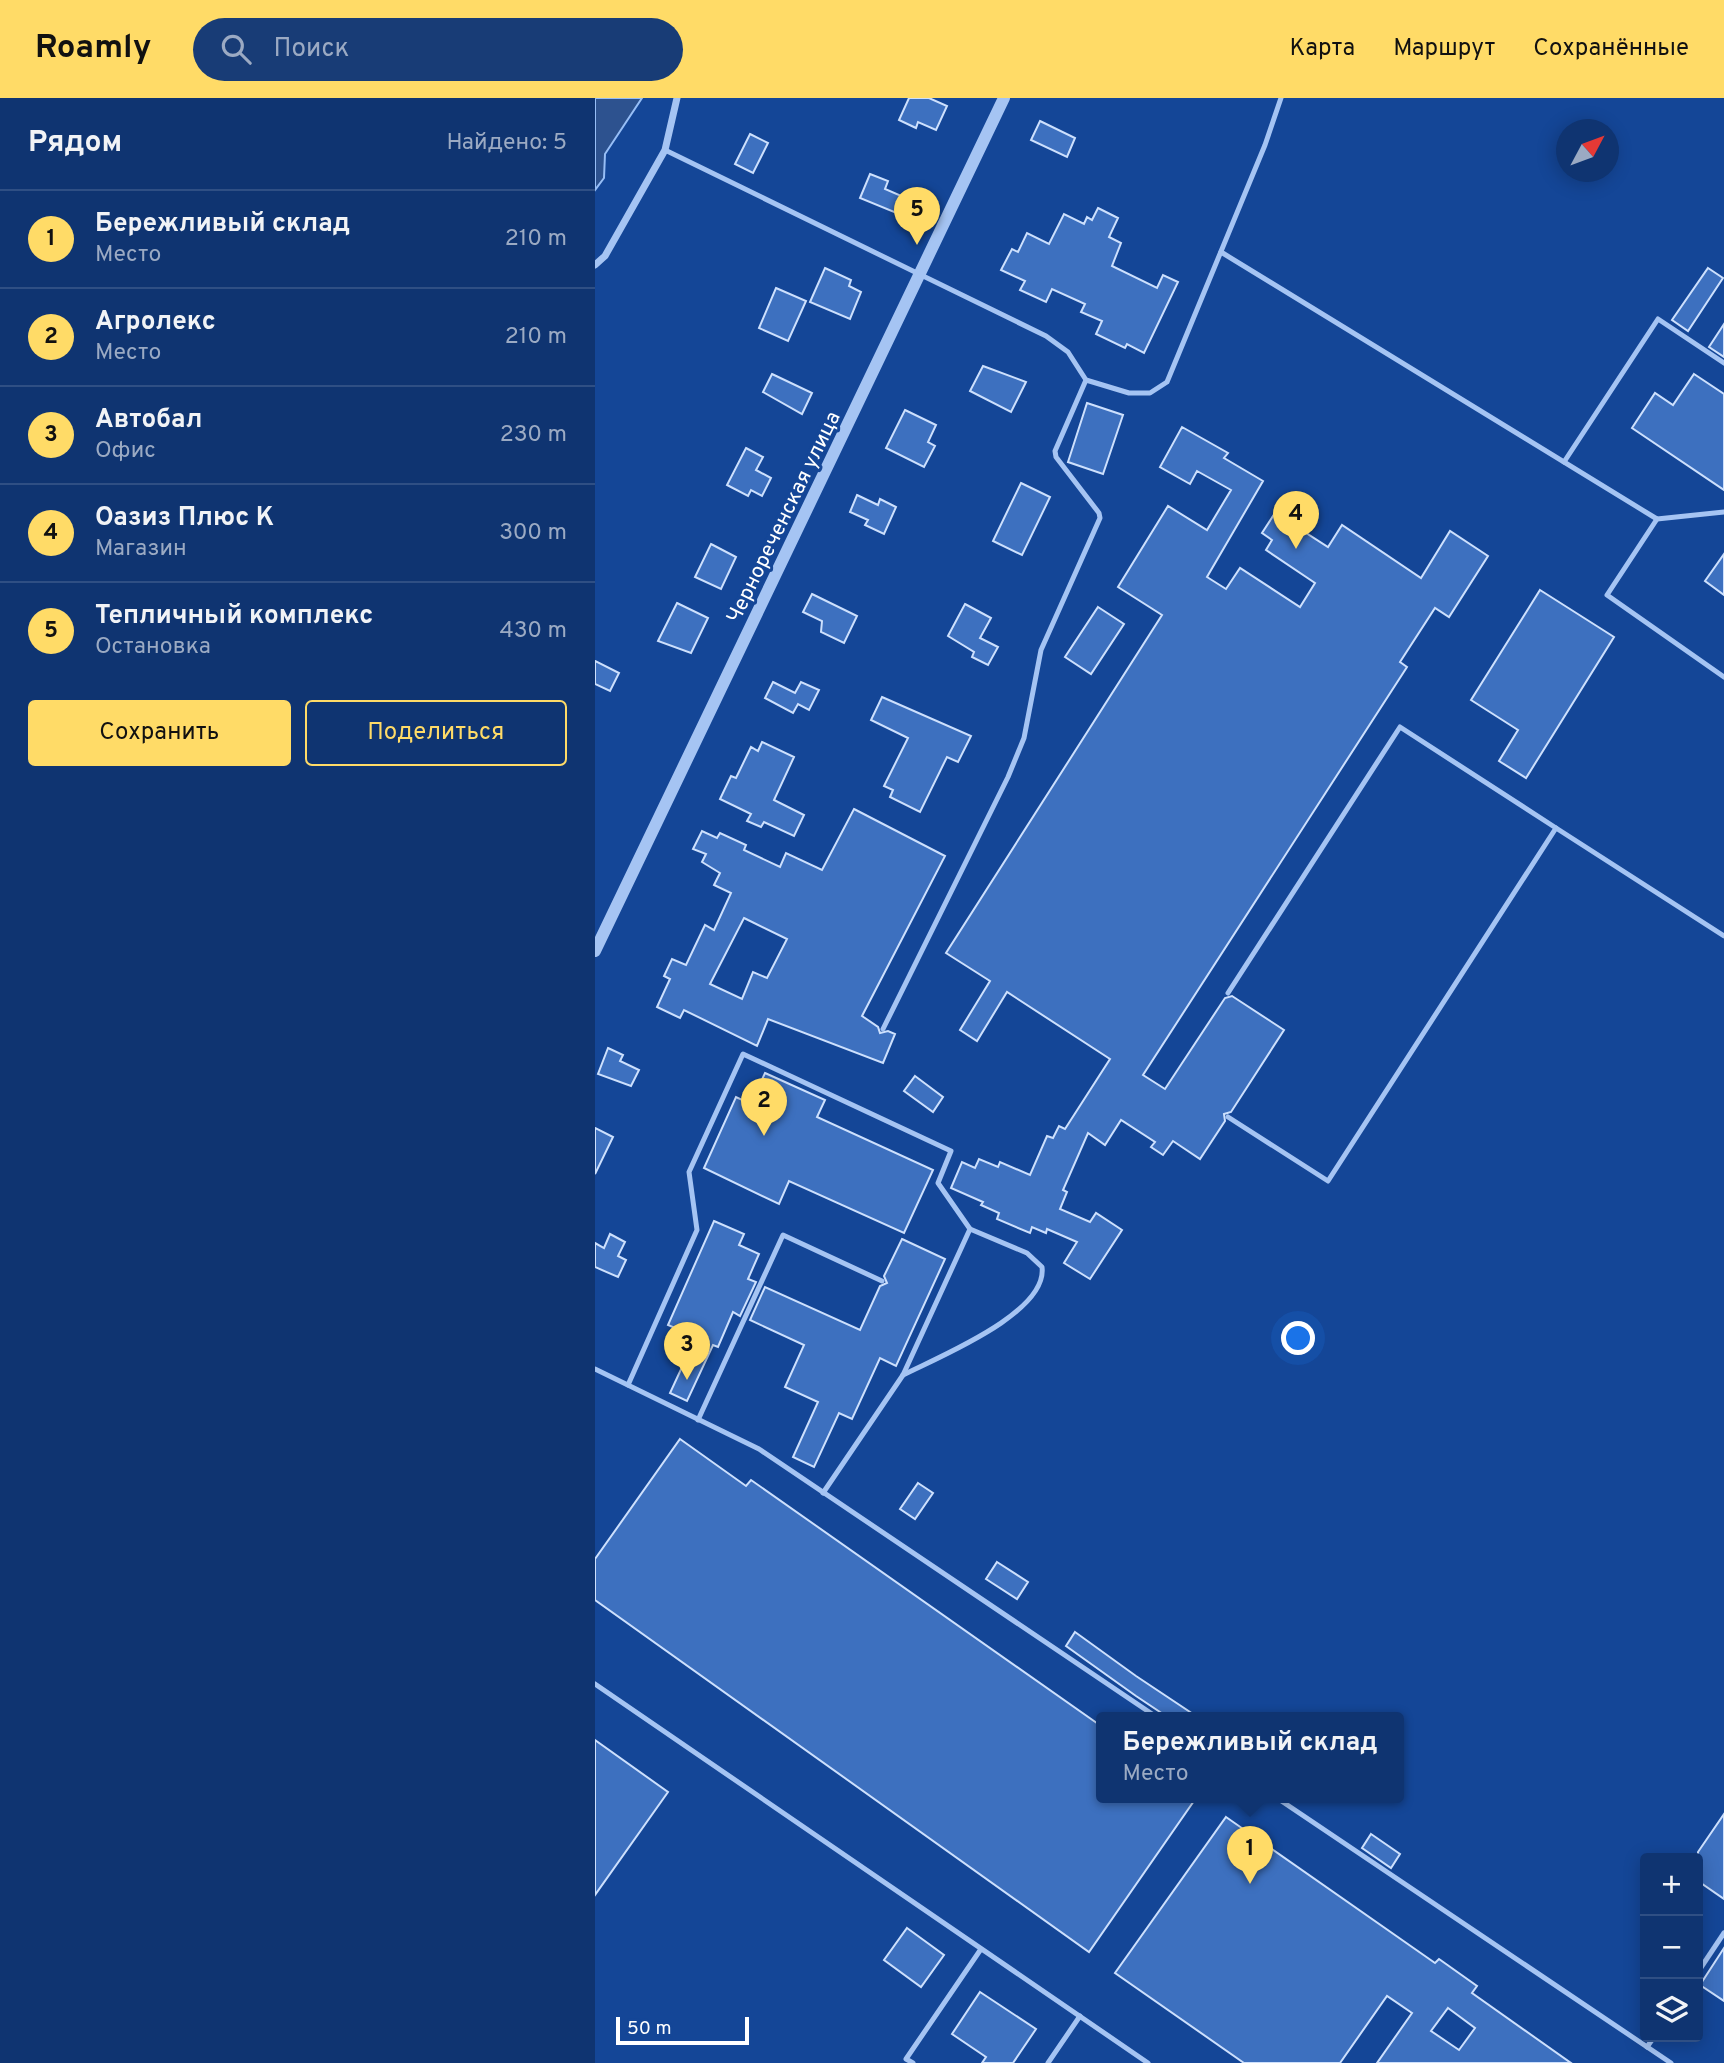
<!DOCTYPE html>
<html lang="ru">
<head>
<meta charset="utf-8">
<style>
	:root { --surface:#0f3471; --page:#183c76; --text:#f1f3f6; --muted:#9baac3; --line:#2f4f84; --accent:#ffdb67 }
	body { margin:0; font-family:Overpass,sans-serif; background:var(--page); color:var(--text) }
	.controls { position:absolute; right:21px; bottom:21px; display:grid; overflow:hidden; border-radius:7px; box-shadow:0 4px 18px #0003 }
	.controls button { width:63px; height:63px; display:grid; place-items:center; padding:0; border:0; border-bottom:2px solid var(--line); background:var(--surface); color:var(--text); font:35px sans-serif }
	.compass { position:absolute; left:961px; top:21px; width:63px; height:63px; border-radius:50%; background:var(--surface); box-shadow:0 4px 18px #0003; rotate:49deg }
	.scale { position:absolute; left:21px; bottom:18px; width:133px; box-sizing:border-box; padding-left:7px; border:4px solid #fff; border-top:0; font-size:19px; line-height:24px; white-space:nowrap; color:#fff; -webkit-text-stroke:5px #144697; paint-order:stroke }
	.you { position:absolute; left:704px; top:1241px; width:24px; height:24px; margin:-18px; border:5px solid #fff; border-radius:50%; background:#1a73e8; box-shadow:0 0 0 10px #1a73e833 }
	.badge { display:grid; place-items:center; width:46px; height:46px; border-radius:50%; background:var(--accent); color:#111; font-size:23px; font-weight:700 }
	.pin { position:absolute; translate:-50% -58px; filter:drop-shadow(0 2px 4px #0008) }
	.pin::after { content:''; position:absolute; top:37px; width:24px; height:21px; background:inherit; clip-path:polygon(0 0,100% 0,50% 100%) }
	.popup { position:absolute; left:501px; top:1614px; width:308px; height:91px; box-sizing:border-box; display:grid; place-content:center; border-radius:7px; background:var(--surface); filter:drop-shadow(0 2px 5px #0005); font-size:23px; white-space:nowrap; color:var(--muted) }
	.popup b { font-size:26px; color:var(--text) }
	.popup::after { content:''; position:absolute; left:50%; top:100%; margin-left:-14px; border:14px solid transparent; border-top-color:var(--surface) }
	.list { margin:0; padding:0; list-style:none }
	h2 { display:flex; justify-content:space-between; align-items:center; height:91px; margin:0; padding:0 28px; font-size:30px }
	h2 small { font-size:23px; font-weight:400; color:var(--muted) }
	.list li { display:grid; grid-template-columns:46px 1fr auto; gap:21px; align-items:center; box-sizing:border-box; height:98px; padding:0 28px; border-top:2px solid var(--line) }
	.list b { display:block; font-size:26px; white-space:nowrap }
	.list p { margin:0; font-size:23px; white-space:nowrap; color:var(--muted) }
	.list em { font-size:23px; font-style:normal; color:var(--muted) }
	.actions { display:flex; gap:14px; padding:21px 28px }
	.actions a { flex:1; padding:16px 0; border:2px solid var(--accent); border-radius:7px; text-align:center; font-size:24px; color:var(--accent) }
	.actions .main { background:var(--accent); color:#111 }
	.icon { flex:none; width:38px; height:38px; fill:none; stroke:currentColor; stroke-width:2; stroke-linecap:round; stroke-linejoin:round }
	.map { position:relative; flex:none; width:1129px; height:1965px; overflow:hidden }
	header { display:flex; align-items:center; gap:42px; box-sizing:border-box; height:98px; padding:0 35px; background:var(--accent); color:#111 }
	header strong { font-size:33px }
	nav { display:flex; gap:38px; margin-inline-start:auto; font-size:24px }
	.search { width:490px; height:63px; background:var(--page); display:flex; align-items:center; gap:18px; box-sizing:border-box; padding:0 24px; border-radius:38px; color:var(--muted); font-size:26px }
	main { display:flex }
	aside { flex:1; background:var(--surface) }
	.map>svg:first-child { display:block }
</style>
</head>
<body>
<header>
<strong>Roamly</strong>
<div class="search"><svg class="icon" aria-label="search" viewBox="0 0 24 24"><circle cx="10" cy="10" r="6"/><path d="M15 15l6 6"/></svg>Поиск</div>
<nav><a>Карта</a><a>Маршрут</a><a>Сохранённые</a></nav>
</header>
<main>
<aside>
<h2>Рядом<small>Найдено: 5</small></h2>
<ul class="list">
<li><span class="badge">1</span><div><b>Бережливый склад</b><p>Место</p></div><em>210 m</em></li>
<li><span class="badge">2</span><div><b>Агролекс</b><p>Место</p></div><em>210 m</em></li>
<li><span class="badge">3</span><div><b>Автобал</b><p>Офис</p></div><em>230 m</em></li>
<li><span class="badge">4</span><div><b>Оазиз Плюс К</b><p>Магазин</p></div><em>300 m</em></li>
<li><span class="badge">5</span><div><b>Тепличный комплекс</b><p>Остановка</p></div><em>430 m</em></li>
</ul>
<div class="actions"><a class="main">Сохранить</a><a>Поделиться</a></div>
</aside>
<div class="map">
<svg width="1129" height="1965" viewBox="0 0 1129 1965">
	<rect width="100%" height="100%" fill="#144697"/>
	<path fill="#2d528f" stroke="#97bef6" stroke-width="2" d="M0 0H47L10 56 9 80 0 92Z"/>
	<g fill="#3d70bf" stroke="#cde0fd" stroke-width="2" fill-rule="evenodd">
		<path d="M314 0H334L352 8 341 32 323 24 321 30 304 22Z"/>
		<path d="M445 23 480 40 472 59 436 42Z"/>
		<path d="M155 36 173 45 158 75 140 66Z"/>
		<path d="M275 76 293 83 290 91 311 100 304 116 265 100Z"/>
		<path d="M503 110 523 120 514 139 526 145 517 168 562 190 568 177 583 184 549 255 532 246 530 250 501 236 507 223 486 214 490 206 457 191 451 204 425 192 430 183 406 172 417 151 423 154 432 135 454 146 469 116 489 126 492 119 497 122Z"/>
		<path d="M230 170 256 182 254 188 266 194 255 221 215 204Z"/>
		<path d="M1113 170 1128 180 1093 233 1077 222Z"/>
		<path d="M181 190 211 203 193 243 164 230Z"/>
		<path d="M1129 226V259L1114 249Z"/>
		<path d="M388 268 431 284 416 314 375 293Z"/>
		<path d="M177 276 217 295 207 316 168 294Z"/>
		<path d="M1099 276 1129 296V392L1037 330 1060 295 1078 307Z"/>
		<path d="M492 305 528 317 508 376 473 364Z"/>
		<path d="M310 312 341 327 333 344 340 348 329 369 291 350Z"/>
		<path d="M587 329 633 355 629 360 668 383 612 479 631 491 645 470 705 509 720 485 671 452 677 442 667 435 680 415 733 449 747 427 826 480 855 433 893 458 854 519 840 510 805 564 812 569 548 977 570 991 630 900 637 898 689 932 636 1014 629 1016 630 1023 605 1061 578 1043 568 1057 556 1049 560 1044 526 1022 510 1047 493 1035 468 1092 472 1094 465 1111 495 1124 501 1115 527 1132 495 1181 469 1165 482 1144 452 1131 451 1135 437 1129 435 1135 402 1121 404 1115 386 1107 388 1104 356 1090 367 1064 380 1070 384 1061 403 1069 405 1064 435 1077 452 1038 458 1040 464 1028 470 1031 515 961 412 894 382 943 365 932 395 883 351 855 567 517 523 489 573 408 612 432 636 392 602 373 595 386 565 369Z"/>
		<path d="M151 350 168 359 161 372 176 380 167 398 156 392 153 398 132 387Z"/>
		<path d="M426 385 455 399 427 457 398 443Z"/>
		<path d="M262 397 283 407 285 401 301 409 289 436 270 427 273 422 255 414Z"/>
		<path d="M116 446 141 459 126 491 100 479Z"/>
		<path d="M1129 456V497L1110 483Z"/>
		<path d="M945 492 1019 539 931 680 904 663 923 632 876 602Z"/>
		<path d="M217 496 262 518 249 545 226 534 227 523 208 514Z"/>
		<path d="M82 505 113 520 96 555 63 543Z"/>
		<path d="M370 506 396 520 385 540 403 549 393 567 377 559 379 554 353 538Z"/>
		<path d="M503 509 529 526 496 576 470 559Z"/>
		<path d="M0 563 24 575 15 593 0 586Z"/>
		<path d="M178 584 200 595 206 584 224 592 214 612 203 606 198 615 170 600Z"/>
		<path d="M287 599 376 638 363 664 352 659 325 714 295 699 298 692 289 688 313 640 276 622Z"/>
		<path d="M167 644 199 659 179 702 209 717 199 738 169 724 166 729 152 723 156 716 125 701 136 678 141 680 156 649 163 653Z"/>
		<path d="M259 711 350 758 267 918 283 929 285 935 293 933 300 936 288 965 173 921 162 948 89 912 85 920 62 909 75 881 69 878 77 861 91 867 110 827 119 832 136 795 119 787 125 775 107 764 111 756 98 751 107 733 122 740 125 735 151 747 149 752 185 769 191 755 227 772ZM149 820 192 841 172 880 158 874 147 901 115 886Z"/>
		<path d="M13 950 28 957 25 963 44 972 36 988 3 976Z"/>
		<path d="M170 975 230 1002 222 1019 338 1072 309 1135 194 1083 184 1106 109 1070 141 999 156 1006Z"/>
		<path d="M320 978 348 999 338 1014 309 993Z"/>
		<path d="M0 1030 18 1039 0 1076Z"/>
		<path d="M119 1123 149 1136 144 1147 164 1156 153 1181 161 1184 145 1218 138 1214 123 1249 118 1247 92 1303 75 1295 101 1239 73 1227Z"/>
		<path d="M15 1136 30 1144 23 1158 31 1162 23 1179 0 1169V1145L9 1150Z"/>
		<path d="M307 1141 350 1161 301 1268 285 1260 257 1321 244 1315 219 1369 198 1359 223 1304 190 1289 209 1247 155 1222 170 1189 265 1232 285 1188 292 1185 289 1178Z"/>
		<path d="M85 1341 151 1388 156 1382 506 1628V1700H601L494 1854 0 1502V1461Z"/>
		<path d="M323 1385 338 1395 320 1421 305 1411Z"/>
		<path d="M402 1464 433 1484 422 1501 391 1481Z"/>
		<path d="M480 1534 541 1578 604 1620H574L541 1598 471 1548Z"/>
		<path d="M0 1642 73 1694 0 1797Z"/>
		<path d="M1129 1716V1801L1103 1783V1754Z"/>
		<path d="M631 1719 840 1865 844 1861 882 1888 877 1895 976 1965H782L817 1915 792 1898 745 1965H649L520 1875ZM853 1910 880 1930 864 1952 836 1933Z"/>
		<path d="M776 1736 805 1756 796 1770 767 1750Z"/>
		<path d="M312 1830 349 1857 326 1889 289 1862Z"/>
		<path d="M1129 1850V1903L1105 1887Z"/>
		<path d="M385 1894 441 1931 418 1965H387L391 1959 357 1936Z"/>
	</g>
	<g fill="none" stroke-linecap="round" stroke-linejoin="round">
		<g stroke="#a5c4f3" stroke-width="5">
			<path d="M70 52 451 238 473 254 491 282 534 295H555L572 284 670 47 686 0"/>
			<path d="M626 154 1062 421 1129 414"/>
			<path d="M969 364 1063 221 1129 265"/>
			<path d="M1062 421 1012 497 1129 579"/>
			<path d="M633 895 805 629 961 730"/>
			<path d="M288 931 413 679 429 640 446 552 505 420 504 415 461 359 460 353 491 282"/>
			<path d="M633 1019 733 1083 961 730 1129 838"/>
			<path d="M0 1271 164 1351 563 1620"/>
			<path d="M308 1277C343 1259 453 1215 447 1169L432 1155 375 1131"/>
			<path d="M33 1287 102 1132 94 1074 148 956 356 1053 343 1085 375 1131 308 1277 228 1395"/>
			<path d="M103 1322 188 1137 287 1183"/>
			<path d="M0 1586 553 1965"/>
			<path d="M682 1700 1076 1965"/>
			<path d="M1103 1874 1129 1835"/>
			<path d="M1052 1949 1059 1939"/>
			<path d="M318 1965 311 1961 386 1851"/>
			<path d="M453 1965 485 1918"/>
		</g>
		<path stroke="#a5c4f3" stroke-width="7" d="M0 167 10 158 70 52 82 0"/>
		<path stroke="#a5c4f3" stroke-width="12" d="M0 853 409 0"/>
	</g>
	<g text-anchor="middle" stroke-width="6" stroke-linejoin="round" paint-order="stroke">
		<g font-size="21" fill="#fff" stroke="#144697">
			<text transform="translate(188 419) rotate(-64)" y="7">Чернореченская улица</text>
		</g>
	</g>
</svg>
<div class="controls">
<button>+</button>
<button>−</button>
<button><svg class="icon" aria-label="layers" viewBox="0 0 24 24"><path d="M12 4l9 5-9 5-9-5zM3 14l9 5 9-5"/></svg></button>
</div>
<svg class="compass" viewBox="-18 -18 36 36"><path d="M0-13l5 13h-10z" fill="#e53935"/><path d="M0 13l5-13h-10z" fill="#9baac3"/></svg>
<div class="scale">50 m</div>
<div class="you"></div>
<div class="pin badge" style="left:655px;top:1786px">1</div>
<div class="popup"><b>Бережливый склад</b>Место</div>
<div class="pin badge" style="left:169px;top:1038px">2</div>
<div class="pin badge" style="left:92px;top:1282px">3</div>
<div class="pin badge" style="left:701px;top:451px">4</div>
<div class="pin badge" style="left:322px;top:147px">5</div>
</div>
</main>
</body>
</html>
